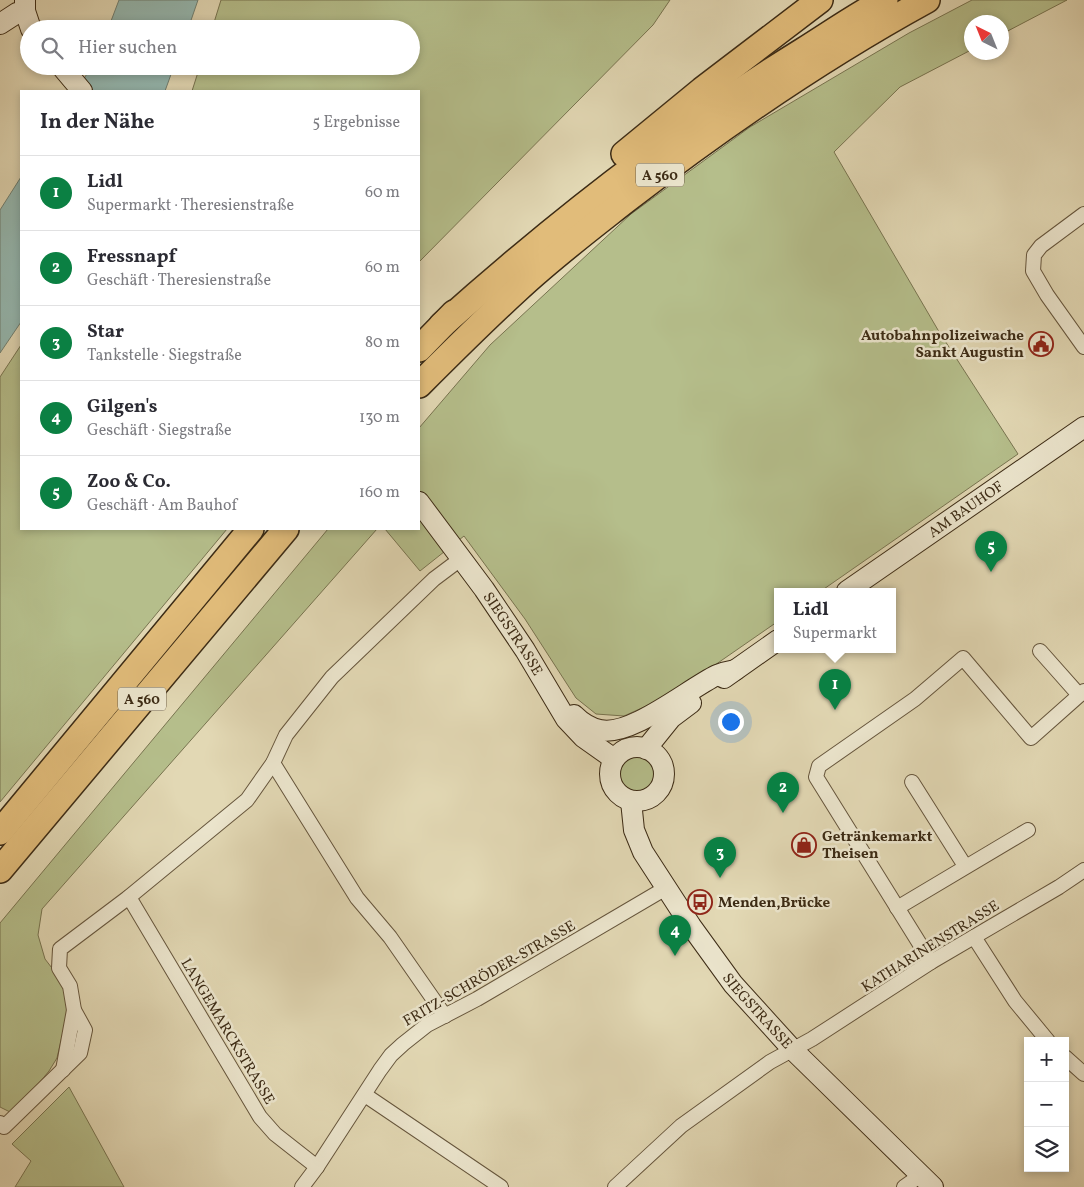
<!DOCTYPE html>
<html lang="de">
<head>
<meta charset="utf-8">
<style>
	:root { --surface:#fff; --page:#f2f2f3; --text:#2b2b33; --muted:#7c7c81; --line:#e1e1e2; --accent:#0b8043 }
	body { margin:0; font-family:Vollkorn,serif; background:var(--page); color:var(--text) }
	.controls { position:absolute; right:15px; bottom:15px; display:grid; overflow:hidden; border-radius:0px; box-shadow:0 2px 8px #0003 }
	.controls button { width:45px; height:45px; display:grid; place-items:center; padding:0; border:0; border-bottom:1px solid var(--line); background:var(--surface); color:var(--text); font:25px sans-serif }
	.compass { position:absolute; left:964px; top:15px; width:45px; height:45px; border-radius:50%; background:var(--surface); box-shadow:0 2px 8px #0003; rotate:317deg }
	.you { position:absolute; left:730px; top:721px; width:18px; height:18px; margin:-12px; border:4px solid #fff; border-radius:50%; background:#1a73e8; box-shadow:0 0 0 8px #1a73e833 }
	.badge { display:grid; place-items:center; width:32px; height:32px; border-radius:50%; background:var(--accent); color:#fff; font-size:16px; font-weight:700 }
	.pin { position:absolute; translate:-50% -41px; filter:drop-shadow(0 1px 2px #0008) }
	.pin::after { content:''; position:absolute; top:26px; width:18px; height:15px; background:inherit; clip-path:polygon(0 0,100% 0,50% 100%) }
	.popup { position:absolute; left:774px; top:588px; width:122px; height:65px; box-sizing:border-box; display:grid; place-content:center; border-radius:0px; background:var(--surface); filter:drop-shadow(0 1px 4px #0005); font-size:16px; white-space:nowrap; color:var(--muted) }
	.popup b { font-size:19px; color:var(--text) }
	.popup::after { content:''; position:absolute; left:50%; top:100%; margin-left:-10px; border:10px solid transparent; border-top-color:var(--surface) }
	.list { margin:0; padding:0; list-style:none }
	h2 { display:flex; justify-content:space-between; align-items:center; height:65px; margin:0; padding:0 20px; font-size:21px }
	h2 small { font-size:16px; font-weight:400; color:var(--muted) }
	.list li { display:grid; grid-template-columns:32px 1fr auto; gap:15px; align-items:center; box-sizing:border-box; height:75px; padding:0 20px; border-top:1px solid var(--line) }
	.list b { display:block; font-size:19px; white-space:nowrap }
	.list p { margin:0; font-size:16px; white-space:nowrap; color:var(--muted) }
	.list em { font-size:16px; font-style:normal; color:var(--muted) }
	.icon { flex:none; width:28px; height:28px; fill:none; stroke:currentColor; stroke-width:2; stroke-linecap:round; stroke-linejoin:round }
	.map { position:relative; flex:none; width:1084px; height:1187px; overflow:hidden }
	.search { position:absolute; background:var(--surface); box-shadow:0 2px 8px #0003; left:20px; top:20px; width:400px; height:55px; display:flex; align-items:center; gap:12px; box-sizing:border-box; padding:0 18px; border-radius:28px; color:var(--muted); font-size:19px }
	.panel { position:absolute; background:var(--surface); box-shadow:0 2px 8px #0003; left:20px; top:90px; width:400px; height:440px; border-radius:0px }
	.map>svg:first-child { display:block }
</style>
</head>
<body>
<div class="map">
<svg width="1084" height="1187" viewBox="0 0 1084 1187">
	<rect width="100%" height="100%" fill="#e2d8b4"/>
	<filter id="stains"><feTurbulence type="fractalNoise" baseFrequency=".004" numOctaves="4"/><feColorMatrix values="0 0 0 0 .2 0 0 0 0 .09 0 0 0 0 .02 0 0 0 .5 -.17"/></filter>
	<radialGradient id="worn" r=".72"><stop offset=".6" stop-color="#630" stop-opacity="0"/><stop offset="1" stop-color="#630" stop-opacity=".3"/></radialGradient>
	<g fill="#b5be8b" stroke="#787450">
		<path d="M221 0H670L653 25 419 262V91H192L200 66H411V29H212Z"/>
		<path d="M972 0H1067L1002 34V22H972L971 50 900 87 834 152 938 330 1018 454 821 591H778L777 622 673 694 624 716 596 714 576 698 525 619 464 536 420 571 385 529H419V428L490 345 631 214 750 127 909 33Z"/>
		<path d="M21 345V529H227L0 802V377Z"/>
		<path d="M328 529H377L42 909 38 935 45 959 65 985 70 1002 57 1058 49 1071 35 1088 10 1112 0 1107V923Z"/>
		<circle cx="638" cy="774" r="20"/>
		<path d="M69 1087 124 1187H15L31 1161 12 1144Z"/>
	</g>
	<g fill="#95b9b2" stroke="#718073">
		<path d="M119 0H198L188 29H108Z"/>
		<path d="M92 66H174L165 91H76Z"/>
		<path d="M21 177V322L0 353V210Z"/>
	</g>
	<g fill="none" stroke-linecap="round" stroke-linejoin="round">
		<defs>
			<g id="street">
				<path d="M1084 214 1041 246 1034 255 1033 271 1047 295 1084 347"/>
				<path d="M1040 651 1079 695"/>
				<path d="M273 763 357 898 390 937 445 1016"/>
				<path d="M912 782 965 866"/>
				<path d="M129 897 260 1117 275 1134 317 1167"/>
				<path d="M897 908 1028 830"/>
				<path d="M974 937 1015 1001 1048 1041"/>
				<path d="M931 962 816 777 819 766 915 699 963 658 1031 738 1084 691"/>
				<path d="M1065 1057 1084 1074"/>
				<path d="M63 1070 74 1010"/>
				<path d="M365 1095 501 1187"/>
				<path d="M0 1123 4 1127 80 1053 85 1030 74 1010 70 986 59 968 60 949 129 897 247 800 273 763 286 735 332 677 434 579 462 558"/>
				<path d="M302 1187 317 1167 380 1070 391 1055 403 1044 427 1025 477 999 666 888"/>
				<path d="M615 1187 681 1126 770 1062 812 1039 931 962 1059 887 1084 870"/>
				<path d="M904 1187 921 1175"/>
			</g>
			<g id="secondary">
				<path d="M25 0V11L31 29"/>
				<path d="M0 24 17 13 25 11"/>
				<path d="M61 66 82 91"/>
				<path id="s1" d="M419 502 484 589 525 650 566 719 583 737 614 759"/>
				<path id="s2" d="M847 591 1084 427"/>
				<path d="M724 678 778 640"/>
				<path d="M574 715C581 722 590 728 600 730 631 737 688 689 717 675 722 673 729 671 735 670"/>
				<circle cx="637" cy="774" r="27"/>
				<path d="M646 749 671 718 691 703"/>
				<path id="s3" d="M631 801 634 830 643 852 691 926 733 984 792 1049 933 1187"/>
			</g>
			<g id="highway">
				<path d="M624 154 702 90 820 0"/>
				<path d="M442 325C555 224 675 130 804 50 831 33 857 15 885 0"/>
				<path d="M419 349 454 313"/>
				<path d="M419 385C451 353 483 321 517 290 551 258 588 230 625 201 721 127 821 58 927 0"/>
				<path d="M0 832 251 529"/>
				<path d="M0 870 286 529"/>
			</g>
		</defs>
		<use href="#street" stroke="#66563d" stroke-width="16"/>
		<use href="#secondary" stroke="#3c2b15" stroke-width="22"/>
		<use href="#highway" stroke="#3c2b15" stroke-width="28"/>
		<use href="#street" stroke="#ece6ce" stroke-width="14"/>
		<use href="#secondary" stroke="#ece6ce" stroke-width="20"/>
		<use href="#highway" stroke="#e1bc7a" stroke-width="25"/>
	</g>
	<defs>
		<symbol id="civic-ring" viewBox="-11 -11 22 22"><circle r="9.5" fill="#ece6ce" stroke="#8f2418" stroke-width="1.5"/><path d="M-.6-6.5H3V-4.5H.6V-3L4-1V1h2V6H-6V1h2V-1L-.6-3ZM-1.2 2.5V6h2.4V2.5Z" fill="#8f2418"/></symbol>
		<symbol id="shop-ring" viewBox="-11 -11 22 22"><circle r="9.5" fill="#ece6ce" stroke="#8f2418" stroke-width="1.5"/><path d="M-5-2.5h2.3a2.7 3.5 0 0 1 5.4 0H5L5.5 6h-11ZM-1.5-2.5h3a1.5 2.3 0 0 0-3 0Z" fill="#8f2418"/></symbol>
		<symbol id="bus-ring" viewBox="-11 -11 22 22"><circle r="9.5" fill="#ece6ce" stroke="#8f2418" stroke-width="1.5"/><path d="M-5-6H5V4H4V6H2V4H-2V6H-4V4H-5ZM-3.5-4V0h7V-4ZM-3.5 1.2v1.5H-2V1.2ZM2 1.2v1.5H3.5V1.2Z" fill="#8f2418"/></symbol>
	</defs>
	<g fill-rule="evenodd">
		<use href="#civic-ring" x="1027" y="330" width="28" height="28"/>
		<use href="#shop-ring" x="790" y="831" width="28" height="28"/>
		<use href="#bus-ring" x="686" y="888" width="28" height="28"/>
	</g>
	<g text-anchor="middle" stroke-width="5" stroke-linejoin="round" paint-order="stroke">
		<g fill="#ece6ce" stroke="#71634c" stroke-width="1">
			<rect x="636" y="163.5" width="48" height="23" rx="4"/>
			<rect x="118" y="687.5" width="48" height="23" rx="4"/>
		</g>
		<g font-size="14" font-weight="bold" fill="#3c2b15">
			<text x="660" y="180">A 560</text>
			<text x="142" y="704">A 560</text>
		</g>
		<g font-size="15" font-weight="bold" fill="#3c2b15" stroke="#ece6ce" text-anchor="start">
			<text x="1024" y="340" text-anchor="end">Autobahnpolizeiwache<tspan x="1024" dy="17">Sankt Augustin</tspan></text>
			<text x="822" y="841">Getränkemarkt<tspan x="822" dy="17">Theisen</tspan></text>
			<text x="718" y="907">Menden,Brücke</text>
		</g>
		<g font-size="15" fill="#3c2b15" stroke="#ece6ce">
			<text dy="5" stroke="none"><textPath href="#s2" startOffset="144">AM BAUHOF</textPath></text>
			<text dy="5" stroke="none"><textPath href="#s1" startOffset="162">SIEGSTRASSE</textPath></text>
			<text transform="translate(930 946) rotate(-32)" y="5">KATHARINENSTRASSE</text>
			<text transform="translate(489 973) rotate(-30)" y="5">FRITZ-SCHRÖDER-STRASSE</text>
			<text dy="5" stroke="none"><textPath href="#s3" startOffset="249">SIEGSTRASSE</textPath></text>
			<text transform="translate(228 1031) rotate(59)" y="5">LANGEMARCKSTRASSE</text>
		</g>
	</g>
	<rect width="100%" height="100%" filter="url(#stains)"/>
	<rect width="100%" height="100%" fill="url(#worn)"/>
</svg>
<div class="controls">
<button>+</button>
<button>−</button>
<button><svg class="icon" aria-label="layers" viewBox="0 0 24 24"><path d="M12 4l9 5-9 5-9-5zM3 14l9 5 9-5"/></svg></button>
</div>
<svg class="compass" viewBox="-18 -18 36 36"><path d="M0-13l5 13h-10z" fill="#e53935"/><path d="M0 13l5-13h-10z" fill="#7c7c81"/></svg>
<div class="you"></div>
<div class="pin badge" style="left:835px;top:710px">1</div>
<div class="popup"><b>Lidl</b>Supermarkt</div>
<div class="pin badge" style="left:783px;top:813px">2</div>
<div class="pin badge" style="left:720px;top:878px">3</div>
<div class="pin badge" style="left:675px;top:956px">4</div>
<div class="pin badge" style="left:991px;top:572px">5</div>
<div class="search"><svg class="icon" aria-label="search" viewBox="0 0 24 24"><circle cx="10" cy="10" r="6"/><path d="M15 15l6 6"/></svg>Hier suchen</div>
<section class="panel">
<h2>In der Nähe<small>5 Ergebnisse</small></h2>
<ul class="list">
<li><span class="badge">1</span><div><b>Lidl</b><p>Supermarkt · Theresienstraße</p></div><em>60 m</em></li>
<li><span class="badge">2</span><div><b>Fressnapf</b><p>Geschäft · Theresienstraße</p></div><em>60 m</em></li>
<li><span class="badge">3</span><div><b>Star</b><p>Tankstelle · Siegstraße</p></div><em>80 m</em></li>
<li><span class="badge">4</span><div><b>Gilgen's</b><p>Geschäft · Siegstraße</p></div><em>130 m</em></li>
<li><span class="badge">5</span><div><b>Zoo &amp; Co.</b><p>Geschäft · Am Bauhof</p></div><em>160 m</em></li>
</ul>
</section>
</div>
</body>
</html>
